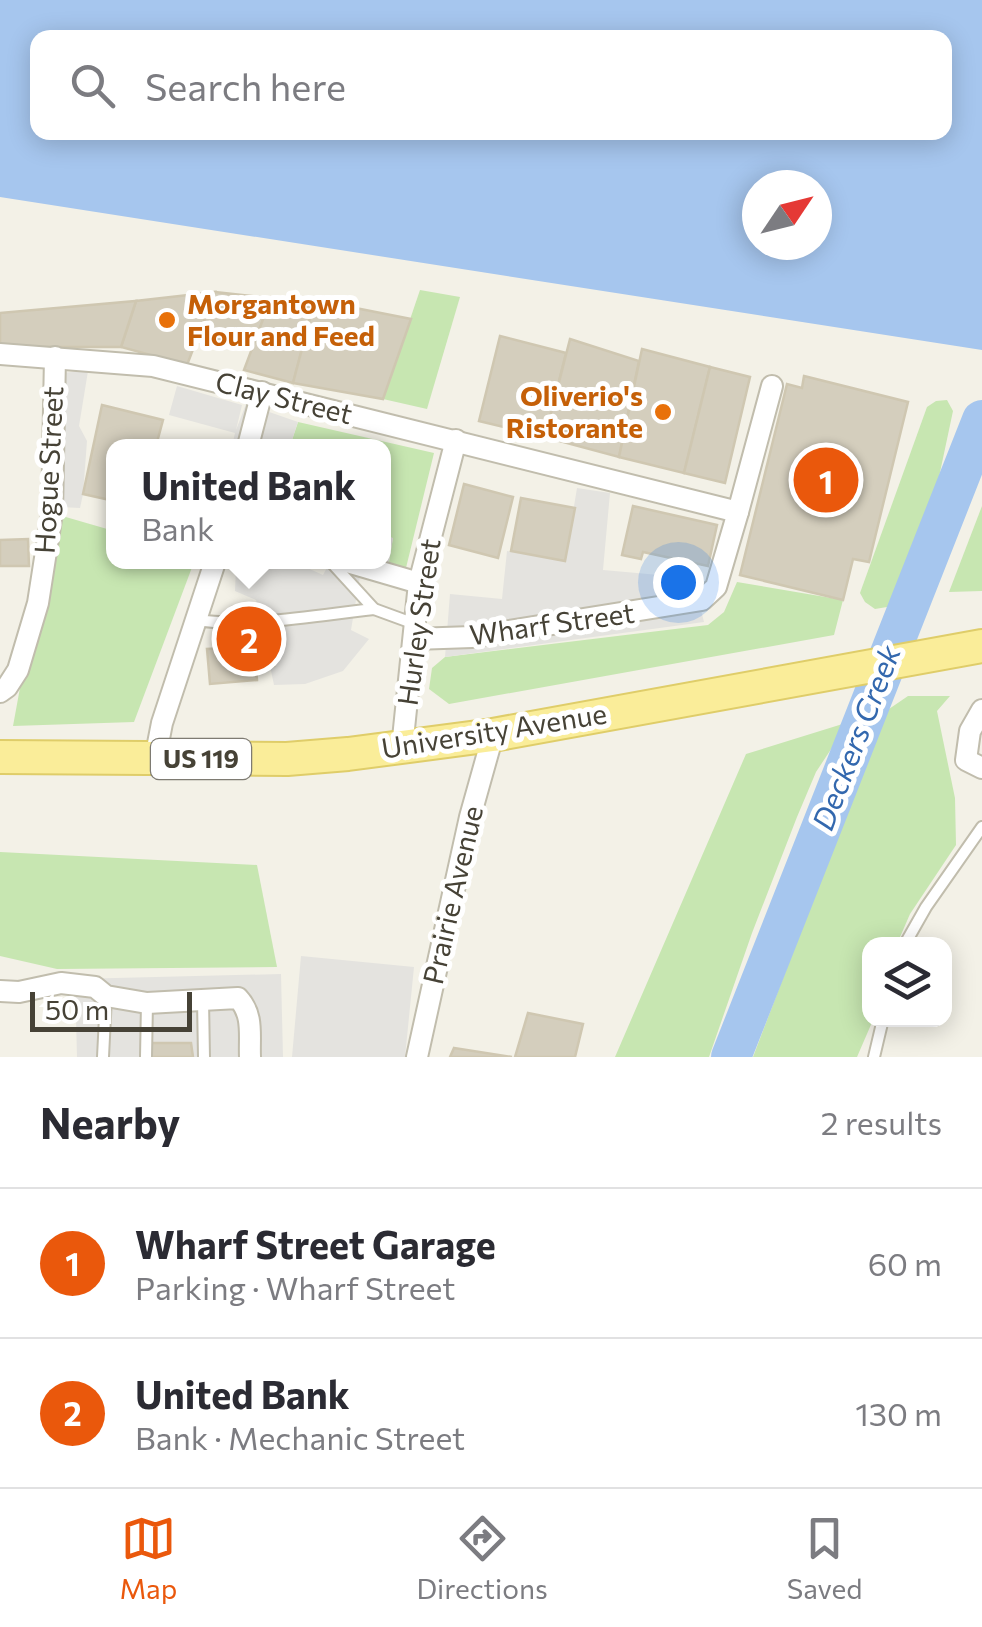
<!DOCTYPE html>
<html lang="en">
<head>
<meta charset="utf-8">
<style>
	:root { --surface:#fff; --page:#f2f2f3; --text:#2b2b33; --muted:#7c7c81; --line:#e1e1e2; --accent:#ea580c }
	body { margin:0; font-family:Commissioner,sans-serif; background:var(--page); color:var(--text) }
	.controls { position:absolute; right:30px; bottom:30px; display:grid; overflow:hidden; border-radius:20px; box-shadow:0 5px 25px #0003 }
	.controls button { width:90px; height:90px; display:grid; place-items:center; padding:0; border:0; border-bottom:2px solid var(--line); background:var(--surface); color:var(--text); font:50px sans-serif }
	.compass { position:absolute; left:742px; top:170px; width:90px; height:90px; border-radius:50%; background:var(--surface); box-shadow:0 5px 25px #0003; rotate:55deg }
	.scale { position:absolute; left:30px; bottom:25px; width:162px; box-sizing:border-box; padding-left:10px; border:5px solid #464236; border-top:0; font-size:28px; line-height:35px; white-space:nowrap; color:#464236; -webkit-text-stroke:8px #fff; paint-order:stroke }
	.you { position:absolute; left:678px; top:582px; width:35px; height:35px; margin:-25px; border:8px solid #fff; border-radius:50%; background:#1a73e8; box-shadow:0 0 0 15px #1a73e833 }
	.badge { display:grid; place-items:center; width:65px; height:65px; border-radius:50%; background:var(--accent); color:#fff; font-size:32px; font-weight:700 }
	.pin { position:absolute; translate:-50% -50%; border:5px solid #fff; box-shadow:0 2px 10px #0006 }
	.popup { position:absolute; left:106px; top:439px; width:285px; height:130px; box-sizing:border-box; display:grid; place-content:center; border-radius:20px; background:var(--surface); filter:drop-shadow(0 2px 8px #0005); font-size:32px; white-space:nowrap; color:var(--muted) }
	.popup b { font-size:38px; color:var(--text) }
	.popup::after { content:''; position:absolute; left:50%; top:100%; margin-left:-20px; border:20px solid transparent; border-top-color:var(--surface) }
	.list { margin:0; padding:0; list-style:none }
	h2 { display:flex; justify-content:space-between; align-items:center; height:130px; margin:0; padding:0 40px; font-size:42px }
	h2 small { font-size:32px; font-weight:400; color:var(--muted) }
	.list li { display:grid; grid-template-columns:65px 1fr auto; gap:30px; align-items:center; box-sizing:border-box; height:150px; padding:0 40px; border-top:2px solid var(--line) }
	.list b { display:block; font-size:38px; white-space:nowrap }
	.list p { margin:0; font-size:32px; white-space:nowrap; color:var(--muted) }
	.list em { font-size:32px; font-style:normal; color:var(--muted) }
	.icon { flex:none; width:55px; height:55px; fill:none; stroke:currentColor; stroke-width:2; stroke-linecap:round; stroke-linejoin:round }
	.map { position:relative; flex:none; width:982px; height:1057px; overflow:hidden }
	.search { position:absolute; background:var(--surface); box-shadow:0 5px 25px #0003; left:30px; right:30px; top:30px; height:110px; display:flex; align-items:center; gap:25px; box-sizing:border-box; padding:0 35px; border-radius:20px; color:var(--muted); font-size:38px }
	.sheet { height:430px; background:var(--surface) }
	nav { display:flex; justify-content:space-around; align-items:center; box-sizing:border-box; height:140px; border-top:2px solid var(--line); background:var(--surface); font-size:28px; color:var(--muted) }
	nav a { display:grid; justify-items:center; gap:5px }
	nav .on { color:var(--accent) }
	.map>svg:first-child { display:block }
</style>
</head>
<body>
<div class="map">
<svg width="982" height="1057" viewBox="0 0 982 1057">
	<rect width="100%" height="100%" fill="#f3f1e7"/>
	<g fill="#c7e6b1">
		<path d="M420 290 460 297 427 409 383 399Z"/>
		<path d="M947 400 953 411 932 510 907 580 897 601 887 607 875 609 865 602 860 593 927 407 936 401Z"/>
		<path d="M298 422 434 453 405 572 389 562 393 538 384 536V446H290Z"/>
		<path d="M982 506V591L949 592Z"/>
		<path d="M52 513 114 531V562H194L134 722 13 726Z"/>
		<path d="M737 582 843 600 834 635 449 704 429 689 432 668 445 657 708 625 724 612Z"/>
		<path d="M908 696H950L937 711 955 798 956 845 910 914 897 944H870V1019L873 1020 857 1057H753L882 718 889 709Z"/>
		<path d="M849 722 816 772 797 817 752 933 709 1057H615L746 754Z"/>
		<path d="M0 852 257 865 277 967 57 969 0 956Z"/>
	</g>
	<g fill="#e4e3df">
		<path d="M88 371 79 426 87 441 83 494 80 508 60 507 58 373Z"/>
		<path d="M177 386 242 405 236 430 246 404 298 422 290 446H232L235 433 169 415Z"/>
		<path d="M577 488 610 493 603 570 693 578 704 622 445 657 450 594 502 599 507 551 565 561Z"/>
		<path d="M384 536 393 538 389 562 382 580 360 576 351 630 369 639 343 671 305 684 274 685 256 600 235 591 236 568 303 566 323 575 330 562H384Z"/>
		<path d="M301 956 414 967 405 1057H292Z"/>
		<path d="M281 974 283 1057H77L75 979Z"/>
	</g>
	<path fill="#a6c6ee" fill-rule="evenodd" d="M0 0H982V350L0 197ZM38 38H944V132H38ZM757 185H817V245H757Z"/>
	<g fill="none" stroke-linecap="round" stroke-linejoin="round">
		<path stroke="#a6c6ee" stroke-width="40" d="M731 1057 982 420"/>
	</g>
	<g fill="#d4cebd" stroke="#cfc7b1" stroke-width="2.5">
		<path d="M215 292 187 365 121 347 136 301Z"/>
		<path d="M215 292 271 298 252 350 198 338Z"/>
		<path d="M271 298 315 300 293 383 244 370Z"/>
		<path d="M315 300 411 319 383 399 293 383Z"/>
		<path d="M136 301 121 347H0V313Z"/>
		<path d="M500 336 566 353 545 437 479 421Z"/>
		<path d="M570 339 639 361 619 457 545 437Z"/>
		<path d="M642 349 710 367 684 473 619 457Z"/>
		<path d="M710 367 750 377 725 483 684 473Z"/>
		<path d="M804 376 908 402 869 562 853 559 843 600 740 575 787 384 802 388Z"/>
		<path d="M102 405 163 420 156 446H114V501L83 494Z"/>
		<path d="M464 484 513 497 498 558 449 545Z"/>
		<path d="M521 498 575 508 565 561 511 551Z"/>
		<path d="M633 506 717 525 708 566 643 552 641 559 622 555Z"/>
		<path d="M28 539 29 566H0V540Z"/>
		<path d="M255 605 256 617 260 616 261 628 270 627 274 666 256 668 257 680 210 684 207 649 227 648 225 630 231 629V621H235L233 607Z"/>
		<path d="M528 1013 583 1024 575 1057H515Z"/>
		<path d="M151 1043H191L193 1057H151Z"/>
		<path d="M454 1048 512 1057H450Z"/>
	</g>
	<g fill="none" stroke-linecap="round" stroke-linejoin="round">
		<defs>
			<g id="service">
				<path d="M331 562 374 609 415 624"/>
				<path d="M196 620C250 628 319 615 374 609"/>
				<path d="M905 944 926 907 982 827"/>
				<path d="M203 1000 204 1057"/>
				<path d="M103 1057 106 997"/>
				<path d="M146 1057 147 1003"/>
				<path d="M874 1057 883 1019"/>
			</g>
			<g id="minor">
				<path d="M0 354 153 366 738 512"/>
				<path d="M248 446 262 392"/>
				<path d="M347 562 419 583"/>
				<path d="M414 639 472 637 702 600 716 587 738 512 772 386"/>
				<path d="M0 692 7 687 18 670 38 603 52 513 55 357"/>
				<path d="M982 710 970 731 966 760 982 768"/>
				<path d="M402 748 419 583 456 440"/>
				<path d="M155 759 162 723 215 562"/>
				<path d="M0 991 19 992 61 983 95 987 106 996 147 1003 238 998C254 1015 249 1035 250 1057"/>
				<path d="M417 1057 470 817 493 735"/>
			</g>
			<path id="primary" d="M0 757 287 759 348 754 493 735 982 646"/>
		</defs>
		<use href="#service" stroke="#c1bdad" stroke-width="14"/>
		<use href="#minor" stroke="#c1bdad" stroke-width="24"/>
		<use href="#primary" stroke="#dfcd69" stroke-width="36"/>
		<use href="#service" stroke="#fff" stroke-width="10"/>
		<use href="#minor" stroke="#fff" stroke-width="20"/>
		<use href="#primary" stroke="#faed99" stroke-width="32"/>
	</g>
	<g fill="#e8710a" stroke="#fff" stroke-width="4">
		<circle cx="167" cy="320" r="10"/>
		<circle cx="663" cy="412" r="10"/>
	</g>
	<g text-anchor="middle" stroke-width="10" stroke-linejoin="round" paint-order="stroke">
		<rect fill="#fff" stroke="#7e7b72" stroke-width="2.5" x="151" y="739" width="100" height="40" rx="8"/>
		<g font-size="25" font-weight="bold" fill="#464236">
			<text x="201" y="768">US 119</text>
		</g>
		<g font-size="28" font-weight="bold" fill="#c56008" stroke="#fff" text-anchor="start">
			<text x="187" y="314">Morgantown<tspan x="187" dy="32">Flour and Feed</tspan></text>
			<text x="643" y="406" text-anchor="end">Oliverio's<tspan x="643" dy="32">Ristorante</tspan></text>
		</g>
		<g font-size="28" fill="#464236" stroke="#fff">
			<text transform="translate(284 398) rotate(14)" y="10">Clay Street</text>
			<text transform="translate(49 470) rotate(-87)" y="10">Hogue Street</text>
			<text transform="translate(419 622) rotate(-82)" y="10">Hurley Street</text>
			<text transform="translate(552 624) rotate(-8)" y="10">Wharf Street</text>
			<text transform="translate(494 731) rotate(-9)" y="10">University Avenue</text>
			<text transform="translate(453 895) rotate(-77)" y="10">Prairie Avenue</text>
		</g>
		<g font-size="30" font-style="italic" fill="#3368ae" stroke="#fff">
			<text transform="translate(857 738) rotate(-69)" y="10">Deckers Creek</text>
		</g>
	</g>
</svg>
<div class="controls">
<button><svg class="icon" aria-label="layers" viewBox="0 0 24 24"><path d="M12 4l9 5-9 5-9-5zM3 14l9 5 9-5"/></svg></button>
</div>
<svg class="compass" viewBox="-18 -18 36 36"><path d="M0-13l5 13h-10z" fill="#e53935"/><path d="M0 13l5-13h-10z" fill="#7c7c81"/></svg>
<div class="scale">50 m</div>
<div class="you"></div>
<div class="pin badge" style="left:826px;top:480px">1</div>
<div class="pin badge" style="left:249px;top:639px">2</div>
<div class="popup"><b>United Bank</b>Bank</div>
<div class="search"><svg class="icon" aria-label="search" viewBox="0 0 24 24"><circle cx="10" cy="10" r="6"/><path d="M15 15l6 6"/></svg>Search here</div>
</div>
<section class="sheet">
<h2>Nearby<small>2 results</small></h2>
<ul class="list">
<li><span class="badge">1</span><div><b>Wharf Street Garage</b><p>Parking · Wharf Street</p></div><em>60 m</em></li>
<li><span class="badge">2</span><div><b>United Bank</b><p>Bank · Mechanic Street</p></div><em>130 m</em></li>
</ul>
</section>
<nav>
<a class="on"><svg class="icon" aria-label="map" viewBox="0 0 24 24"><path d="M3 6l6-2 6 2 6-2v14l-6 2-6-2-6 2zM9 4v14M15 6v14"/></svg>Map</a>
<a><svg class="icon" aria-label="directions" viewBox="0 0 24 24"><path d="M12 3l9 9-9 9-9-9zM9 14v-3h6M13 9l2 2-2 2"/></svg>Directions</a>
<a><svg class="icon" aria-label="saved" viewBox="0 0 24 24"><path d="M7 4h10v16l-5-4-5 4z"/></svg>Saved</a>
</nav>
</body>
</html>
